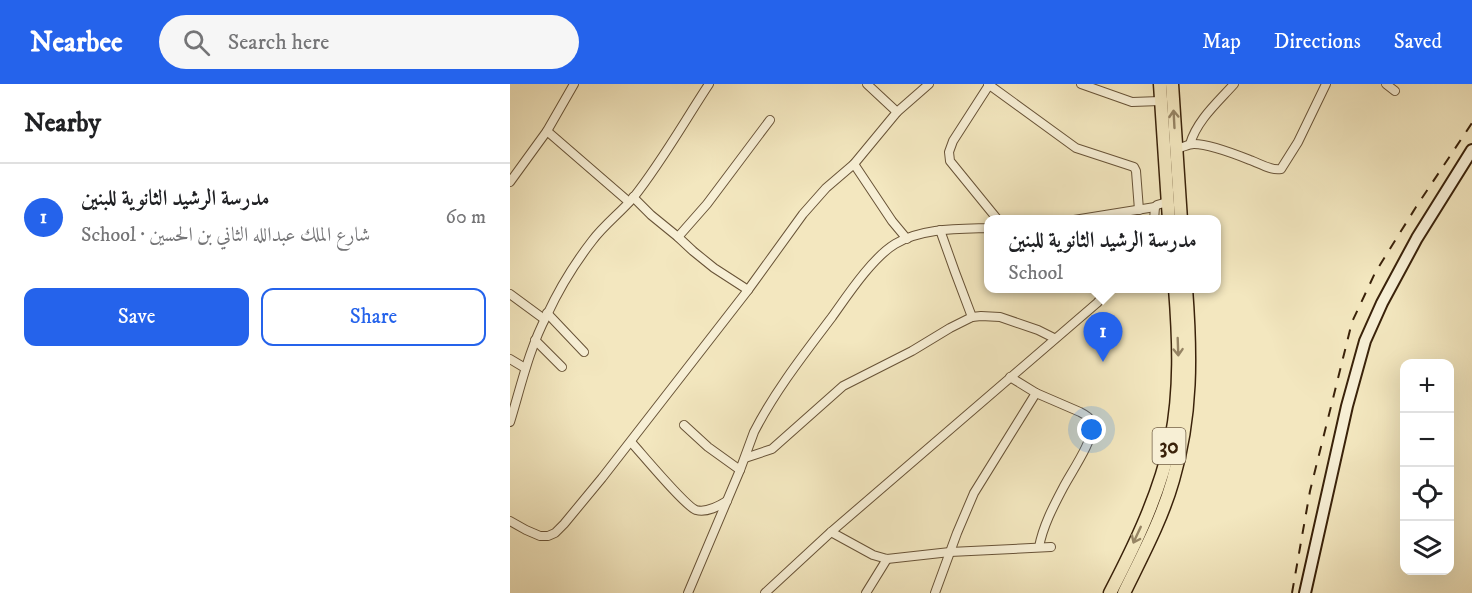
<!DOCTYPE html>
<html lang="en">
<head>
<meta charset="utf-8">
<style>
	:root { --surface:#fff; --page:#f6f6f6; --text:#202124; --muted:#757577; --line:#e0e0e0; --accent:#2563eb }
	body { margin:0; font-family:"IM FELL DW Pica",Amiri,serif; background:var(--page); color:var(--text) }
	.controls { position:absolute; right:18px; bottom:18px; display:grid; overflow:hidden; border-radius:12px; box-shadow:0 6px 24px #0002 }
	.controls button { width:54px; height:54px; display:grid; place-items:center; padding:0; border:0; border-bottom:2px solid var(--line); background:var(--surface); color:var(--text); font:30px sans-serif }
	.you { position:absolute; left:582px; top:346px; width:21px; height:21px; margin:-15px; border:4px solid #fff; border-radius:50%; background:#1a73e8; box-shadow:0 0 0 9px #1a73e833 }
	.badge { display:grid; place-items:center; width:39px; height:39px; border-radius:50%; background:var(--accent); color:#fff; font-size:20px; font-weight:700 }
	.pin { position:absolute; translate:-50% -50px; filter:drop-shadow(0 2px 3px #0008) }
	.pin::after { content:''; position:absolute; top:32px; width:21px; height:18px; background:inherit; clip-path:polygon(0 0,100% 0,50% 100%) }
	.popup { position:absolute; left:474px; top:131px; width:237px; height:78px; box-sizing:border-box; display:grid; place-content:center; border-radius:12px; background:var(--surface); filter:drop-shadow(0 2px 4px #0005); font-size:20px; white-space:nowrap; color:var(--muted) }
	.popup b { font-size:22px; color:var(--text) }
	.popup::after { content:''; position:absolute; left:50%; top:100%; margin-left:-12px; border:12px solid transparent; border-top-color:var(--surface) }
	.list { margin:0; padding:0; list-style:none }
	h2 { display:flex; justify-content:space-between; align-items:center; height:78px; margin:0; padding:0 24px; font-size:26px }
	h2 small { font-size:20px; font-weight:400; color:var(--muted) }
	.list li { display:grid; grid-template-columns:39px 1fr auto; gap:18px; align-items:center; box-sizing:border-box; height:108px; padding:0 24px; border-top:2px solid var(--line) }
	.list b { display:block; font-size:22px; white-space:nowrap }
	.list p { margin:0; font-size:20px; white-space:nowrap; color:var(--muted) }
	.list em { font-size:20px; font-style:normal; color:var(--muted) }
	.actions { display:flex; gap:12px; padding:18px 24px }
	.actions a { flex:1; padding:14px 0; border:2px solid var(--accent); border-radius:12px; text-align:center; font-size:21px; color:var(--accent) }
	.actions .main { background:var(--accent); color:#fff }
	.icon { flex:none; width:33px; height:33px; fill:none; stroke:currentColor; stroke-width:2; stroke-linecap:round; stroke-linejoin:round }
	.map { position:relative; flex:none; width:962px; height:509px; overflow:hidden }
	header { display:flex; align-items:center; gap:36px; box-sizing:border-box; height:84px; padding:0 30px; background:var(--accent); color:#fff }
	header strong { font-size:28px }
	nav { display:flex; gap:33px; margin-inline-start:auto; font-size:21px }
	.search { width:420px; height:54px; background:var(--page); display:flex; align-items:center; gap:15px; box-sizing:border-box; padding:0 21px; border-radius:33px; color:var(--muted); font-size:22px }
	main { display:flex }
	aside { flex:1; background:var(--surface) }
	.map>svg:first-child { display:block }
</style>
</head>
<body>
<header>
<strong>Nearbee</strong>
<div class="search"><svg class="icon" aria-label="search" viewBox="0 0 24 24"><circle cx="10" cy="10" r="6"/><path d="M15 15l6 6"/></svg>Search here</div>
<nav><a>Map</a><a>Directions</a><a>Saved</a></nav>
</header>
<main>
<aside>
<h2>Nearby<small></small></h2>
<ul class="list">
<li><span class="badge">1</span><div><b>مدرسة الرشيد الثانوية للبنين</b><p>School · شارع الملك عبدالله الثاني بن الحسين</p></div><em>60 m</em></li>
</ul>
<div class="actions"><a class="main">Save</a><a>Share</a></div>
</aside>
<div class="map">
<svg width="962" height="509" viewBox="0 0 962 509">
	<rect width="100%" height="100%" fill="#f3e7bf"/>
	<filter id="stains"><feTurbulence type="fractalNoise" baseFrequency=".00333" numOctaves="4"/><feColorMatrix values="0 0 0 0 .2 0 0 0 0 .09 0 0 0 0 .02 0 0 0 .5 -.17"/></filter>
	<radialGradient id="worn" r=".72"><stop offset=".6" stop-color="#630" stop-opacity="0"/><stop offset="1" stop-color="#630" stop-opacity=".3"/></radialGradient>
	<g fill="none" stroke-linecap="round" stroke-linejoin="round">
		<defs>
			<g id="street">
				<path d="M357 0 387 28"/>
				<path d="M478 0 566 64 624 83 626 87 629 126"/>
				<path d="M571 0 622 18 650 17"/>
				<path d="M876 0 885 7"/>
				<path d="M479 1 443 57 439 68 440 77 488 136"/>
				<path d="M37 47 119 118"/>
				<path d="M680 60C687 36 708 18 724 0"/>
				<path d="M665 65C672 64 678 60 684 60 699 60 725 70 740 76 749 79 761 87 771 85L788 58 816 0"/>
				<path d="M344 80 382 137 397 155"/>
				<path d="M0 98 37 47 64 0"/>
				<path d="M123 113 141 131 168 153 183 167 204 184 238 206"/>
				<path d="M564 136 645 123 647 121 657 118"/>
				<path d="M644 136 645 123"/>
				<path d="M430 146 445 188 462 233"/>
				<path d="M168 153 197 120 260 36"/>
				<path d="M0 210 34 235"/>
				<path d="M37 229 74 268"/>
				<path d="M25 256 52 283"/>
				<path d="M0 275 15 284"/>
				<path d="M500 293 526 309 570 328C576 331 581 334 582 341 584 356 560 390 553 404 543 423 533 442 529 463"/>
				<path d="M0 338C11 302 19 265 37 231 49 205 65 179 82 157 94 141 110 129 123 114 151 79 174 38 199 0"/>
				<path d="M174 341 198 363 230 386"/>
				<path d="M121 358C132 370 175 422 186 426 197 429 209 422 217 417"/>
				<path d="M235 374 262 365 333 302 402 267 440 244 462 233 471 232 490 233 528 246 544 254"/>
				<path d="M0 437 16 446 30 452H38L45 449 54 440 92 394 238 206 293 130 316 104 344 80 387 28 419 0"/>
				<path d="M321 448 363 471 377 475 440 468 541 463"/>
				<path d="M178 509 230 386 244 348C265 307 294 270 322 233 337 212 362 174 385 160 412 144 448 145 479 144"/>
				<path d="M255 509 321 448 587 219 601 204"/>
				<path d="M356 509 377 475"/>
				<path d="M425 509 447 449 464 409 526 309"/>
			</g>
			<path id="secondary" d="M795 509 837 322 855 257 872 219 907 154 962 66"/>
			<g id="primary">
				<path d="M650 0 659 136"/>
				<path d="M662 0 671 136"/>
				<path d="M600 509C625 461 650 409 661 356 671 306 669 255 665 204"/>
				<path d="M614 509C632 472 652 435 663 396 682 332 681 270 676 204"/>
			</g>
		</defs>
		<use href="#street" stroke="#685337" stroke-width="10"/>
		<use href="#secondary" stroke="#3a220a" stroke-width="14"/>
		<use href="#primary" stroke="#3a220a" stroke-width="15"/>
		<use href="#street" stroke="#f7efd5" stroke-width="8"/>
		<use href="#secondary" stroke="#f7efd5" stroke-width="10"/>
		<use href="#primary" stroke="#f3e7bf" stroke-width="12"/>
		<path stroke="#3a220a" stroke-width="2" stroke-dasharray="10 10" stroke-linecap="butt" d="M782 509 800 407 842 238 865 189 906 123 962 39"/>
	</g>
	<defs><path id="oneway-shaft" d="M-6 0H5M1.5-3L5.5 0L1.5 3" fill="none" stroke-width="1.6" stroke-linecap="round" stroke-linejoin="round" transform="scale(1.5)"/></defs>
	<g stroke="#968464">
		<use href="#oneway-shaft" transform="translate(664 35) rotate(-93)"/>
		<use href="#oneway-shaft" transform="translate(668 263) rotate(88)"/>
		<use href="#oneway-shaft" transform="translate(627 451) rotate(115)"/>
	</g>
	<g text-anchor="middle" stroke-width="4.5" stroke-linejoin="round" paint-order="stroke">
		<rect fill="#f7efd5" stroke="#736047" stroke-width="1.5" x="642.5" y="344" width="33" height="36" rx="4.5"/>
		<g font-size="21" font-weight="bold" fill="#3a220a">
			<text x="659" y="369">30</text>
		</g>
	</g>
	<rect width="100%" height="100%" filter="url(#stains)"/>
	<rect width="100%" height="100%" fill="url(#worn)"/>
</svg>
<div class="controls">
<button>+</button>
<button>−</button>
<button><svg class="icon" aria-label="locate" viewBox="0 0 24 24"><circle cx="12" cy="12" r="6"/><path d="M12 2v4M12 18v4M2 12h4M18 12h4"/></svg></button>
<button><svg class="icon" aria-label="layers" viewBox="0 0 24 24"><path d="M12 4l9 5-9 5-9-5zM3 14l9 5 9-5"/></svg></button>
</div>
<div class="you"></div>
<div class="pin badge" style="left:593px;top:278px">1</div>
<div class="popup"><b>مدرسة الرشيد الثانوية للبنين</b>School</div>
</div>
</main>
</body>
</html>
